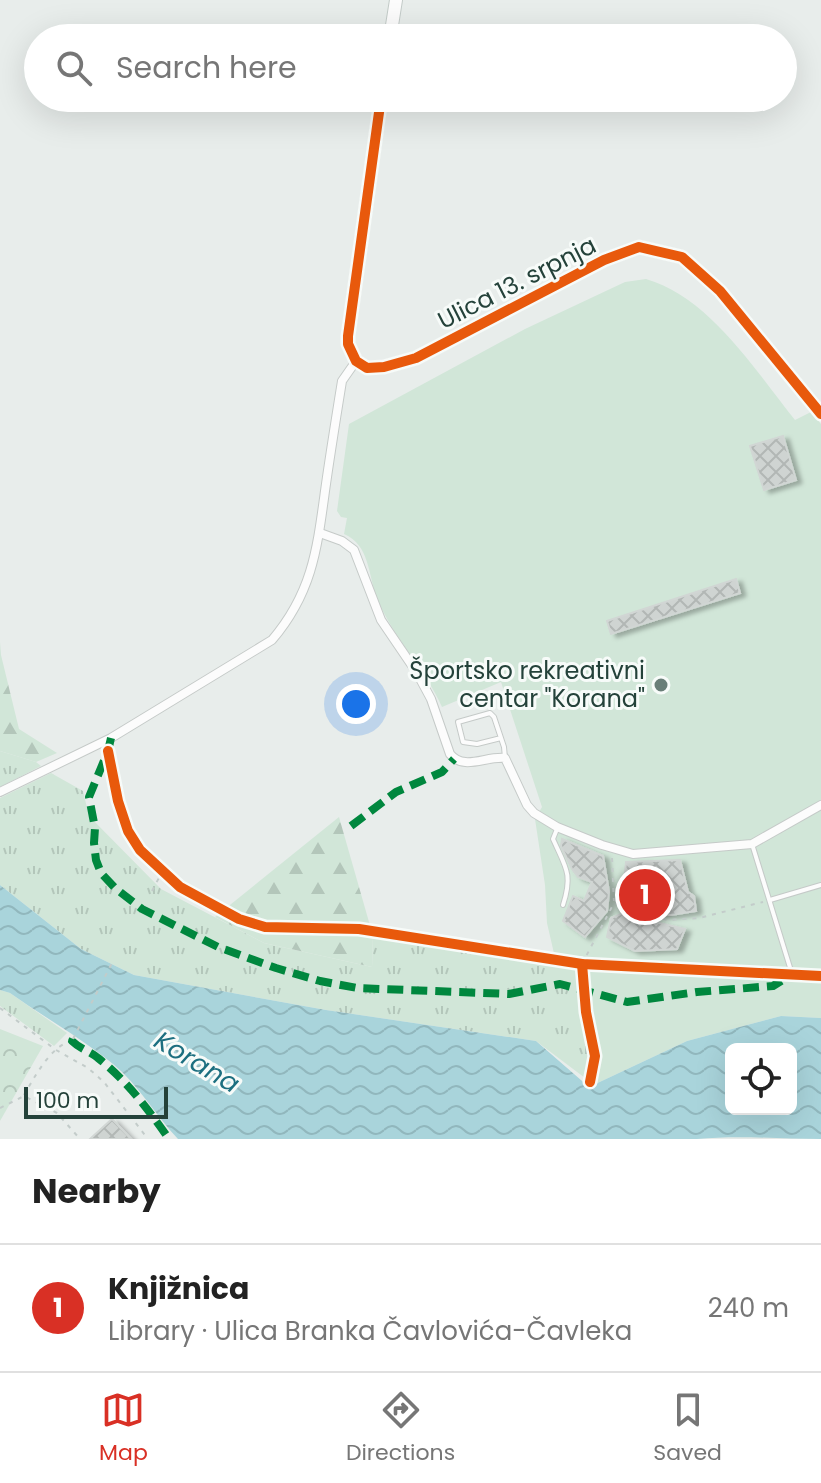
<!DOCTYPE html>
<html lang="en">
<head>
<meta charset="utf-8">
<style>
	:root { --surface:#fff; --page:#f2f2f2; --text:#222; --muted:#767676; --line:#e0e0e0; --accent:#d93025 }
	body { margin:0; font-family:Poppins,sans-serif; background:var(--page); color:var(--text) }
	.controls { position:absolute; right:24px; bottom:24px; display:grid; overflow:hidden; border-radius:12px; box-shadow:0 8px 32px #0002 }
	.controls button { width:72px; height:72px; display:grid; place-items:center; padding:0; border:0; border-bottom:2px solid var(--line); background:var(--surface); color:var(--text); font:40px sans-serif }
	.scale { position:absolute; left:24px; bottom:20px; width:144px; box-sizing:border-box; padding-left:8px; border:4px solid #24423a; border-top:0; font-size:22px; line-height:28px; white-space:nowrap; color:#24423a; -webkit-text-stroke:6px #f7fbf9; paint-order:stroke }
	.you { position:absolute; left:356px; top:704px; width:28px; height:28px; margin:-20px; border:6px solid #fff; border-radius:50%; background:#1a73e8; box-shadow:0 0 0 12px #1a73e833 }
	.badge { display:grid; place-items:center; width:52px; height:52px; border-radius:50%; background:var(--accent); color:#fff; font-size:26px; font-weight:700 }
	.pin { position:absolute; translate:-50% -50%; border:4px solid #fff; box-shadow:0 2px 8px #0006 }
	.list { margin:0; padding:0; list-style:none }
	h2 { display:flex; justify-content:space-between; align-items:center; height:104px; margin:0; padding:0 32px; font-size:34px }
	h2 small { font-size:26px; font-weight:400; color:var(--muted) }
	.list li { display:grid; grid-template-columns:52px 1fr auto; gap:24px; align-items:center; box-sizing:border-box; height:128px; padding:0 32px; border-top:2px solid var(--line) }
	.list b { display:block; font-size:30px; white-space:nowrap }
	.list p { margin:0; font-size:26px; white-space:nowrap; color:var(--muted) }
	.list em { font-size:26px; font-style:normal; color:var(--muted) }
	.icon { flex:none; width:44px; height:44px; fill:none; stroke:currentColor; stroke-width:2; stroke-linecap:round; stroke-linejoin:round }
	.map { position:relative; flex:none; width:821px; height:1139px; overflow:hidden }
	.search { position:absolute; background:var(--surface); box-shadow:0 8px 32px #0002; left:24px; right:24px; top:24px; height:88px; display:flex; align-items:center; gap:20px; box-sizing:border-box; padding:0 28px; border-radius:44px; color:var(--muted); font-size:30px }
	.sheet { height:232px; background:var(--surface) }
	nav { display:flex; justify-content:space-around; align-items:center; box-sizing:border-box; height:112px; border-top:2px solid var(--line); background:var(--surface); font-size:22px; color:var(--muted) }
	nav a { display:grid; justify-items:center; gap:4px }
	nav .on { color:var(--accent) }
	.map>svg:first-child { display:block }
</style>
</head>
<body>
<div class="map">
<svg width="821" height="1139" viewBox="0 0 821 1139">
	<defs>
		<pattern id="grass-tufts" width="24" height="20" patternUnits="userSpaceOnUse" patternTransform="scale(2)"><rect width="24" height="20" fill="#d1e6d8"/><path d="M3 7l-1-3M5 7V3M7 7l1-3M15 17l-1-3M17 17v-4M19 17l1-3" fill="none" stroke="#b3c6ba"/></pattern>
		<pattern id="forest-firs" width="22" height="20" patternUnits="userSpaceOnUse" patternTransform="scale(2)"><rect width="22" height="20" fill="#d1e6d8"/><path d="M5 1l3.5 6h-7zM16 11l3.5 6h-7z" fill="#b3c6ba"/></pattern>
		<pattern id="park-crowns" width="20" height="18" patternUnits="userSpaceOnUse" patternTransform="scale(2)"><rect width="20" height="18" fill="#d1e6d8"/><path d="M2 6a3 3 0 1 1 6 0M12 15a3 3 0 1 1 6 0" fill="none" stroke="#b3c6ba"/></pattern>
		<pattern id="water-waves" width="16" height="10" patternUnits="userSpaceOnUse" patternTransform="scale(2)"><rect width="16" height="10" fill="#a9d4db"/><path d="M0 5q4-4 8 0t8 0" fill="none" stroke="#91b7bd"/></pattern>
		<pattern id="building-cross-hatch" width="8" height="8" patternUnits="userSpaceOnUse" patternTransform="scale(2)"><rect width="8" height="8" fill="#cfd4d2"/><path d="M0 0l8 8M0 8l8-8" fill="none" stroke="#b2b7b5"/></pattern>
		<filter id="shadow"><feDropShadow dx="5.5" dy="3" stdDeviation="2" flood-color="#0004"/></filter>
	</defs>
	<rect width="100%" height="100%" fill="#e8edeb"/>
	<g fill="url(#grass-tufts)">
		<path d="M0 751 36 762 41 766 0 787Z"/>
		<path d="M51 773 83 791 89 816 161 889 264 943 372 967 373 936 510 959 577 965 781 1012 687 1037 589 1081 536 1041 326 1010 134 975 81 949 0 885V798Z"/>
		<path d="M0 990 10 993 67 1033 54 1046 0 1006Z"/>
	</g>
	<g fill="url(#forest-firs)">
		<path d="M0 642 1 655 19 729 57 753 36 762 0 751Z"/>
		<path d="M339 817 373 936 372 967 264 943 215 917Z"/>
	</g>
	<path fill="url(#park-crowns)" d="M0 1029 43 1046 0 1121Z"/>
	<path fill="#d1e6d8" d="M646 279C709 297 755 370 795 420L811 412 821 424V1018L781 1016 687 1041 589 1087 587 1086 593 1060 584 1018 579 969 575 965 556 962 547 923 545 885 535 819 542 807 501 682 442 707C425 668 393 638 377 598 368 575 370 545 344 534L347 518 341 517 337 511 349 424 525 329 625 282Z"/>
	<path fill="url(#water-waves)" fill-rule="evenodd" d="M0 885 81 949 134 975 326 1010 536 1041 589 1087 687 1041 781 1016 821 1018V1139C779 1139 739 1135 697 1139H178C155 1115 139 1085 113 1064 81 1038 44 1017 10 993L0 990ZM731 1049H791V1109H731Z"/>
	<g fill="url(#building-cross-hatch)" stroke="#d1d6d4" stroke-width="2" filter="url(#shadow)">
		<path d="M783 436 796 480 764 490 750 446Z"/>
		<path d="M736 579 740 593 611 634 607 621Z"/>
		<path d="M562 839 603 856 609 892 607 911 585 937 563 921 573 896 584 901 592 882 578 877 572 869 561 846Z"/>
		<path d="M680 860 688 892 694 896 696 911 671 915 660 914 637 897 623 894 626 862Z"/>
		<path d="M621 914 685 929 677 949 635 951 607 937 611 918Z"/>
		<path d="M112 1119 131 1139H90Z"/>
	</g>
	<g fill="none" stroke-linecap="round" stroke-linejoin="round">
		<defs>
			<g id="lane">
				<path d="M501 738 477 744 463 742 458 722 490 713 494 717 504 747 505 758"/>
				<path d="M557 829 553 839C566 868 573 874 563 905"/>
				<path d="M752 844 792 974"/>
				<path d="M770 900 821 885"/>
			</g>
			<g id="street">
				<path d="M320 533 342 541 354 550 381 620 417 673 431 699 450 754C464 771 485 756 505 758L527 805 534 813 557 827 602 845 633 854 752 844 821 805"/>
				<path d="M0 792 111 738 272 640C312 593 317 550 325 491 330 455 336 418 342 381L356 361"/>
			</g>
			<g id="secondary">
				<path d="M390 38 396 0"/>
				<path d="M381 98 348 336V344L356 361 367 368 384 367 416 358 604 260 639 247 682 257 720 291 821 414"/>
			</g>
		</defs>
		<use href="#lane" stroke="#c5cac8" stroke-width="6"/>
		<use href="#street" stroke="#c5cac8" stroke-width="10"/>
		<use href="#secondary" stroke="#c3cbc8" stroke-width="14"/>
		<g stroke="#c3ccca" stroke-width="2" stroke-dasharray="4 6" stroke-linecap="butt">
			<path d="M612 858 614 901"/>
			<path d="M152 891 162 872"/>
			<path d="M582 964 614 903 667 920 699 918 763 902"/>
			<path d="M0 1008 56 1050 88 1068 104 1082 148 1139"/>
			<path d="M73 1039 114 959"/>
			<path d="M24 1095C34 1078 51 1045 72 1041"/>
			<path d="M0 1108 24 1096 57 1113 80 1139"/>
		</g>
		<use href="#lane" stroke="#fcfcfc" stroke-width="4"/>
		<use href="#street" stroke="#fcfcfc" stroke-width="8"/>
		<use href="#secondary" stroke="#fcfcfc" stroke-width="12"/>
		<g stroke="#00873e" stroke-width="8" stroke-dasharray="16 8" stroke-linecap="butt">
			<path d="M111 738 108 751 89 797 95 828 94 843 96 860 101 873 115 888 142 909 218 947 276 968 320 981 357 988 509 994 560 984 627 1002 697 992 773 986 789 976"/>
			<path d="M351 826 396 792 442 772 454 759"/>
			<path d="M73 1039 72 1041C80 1049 90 1051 98 1058 127 1081 148 1109 169 1139"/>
		</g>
		<defs>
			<g id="cycleway">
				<path d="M381 98 348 336V344L356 361 367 368 384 367 416 358 604 260 639 247 682 257 720 291 821 414"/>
				<path d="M108 751 118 801 128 831 140 850 180 887 239 919 265 927 359 929 582 964 821 976"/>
				<path d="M582 964 586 1012 595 1056 590 1082"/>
			</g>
		</defs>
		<use href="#cycleway" stroke="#f7fbf9" stroke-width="15"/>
		<use href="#cycleway" stroke="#e8590c" stroke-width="10"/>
	</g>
	<circle fill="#697e78" stroke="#f7fbf9" stroke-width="3" cx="661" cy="685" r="8"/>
	<g text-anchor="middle" stroke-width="6" stroke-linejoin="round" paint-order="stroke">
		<g font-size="24" fill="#24423a" stroke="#f7fbf9">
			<text transform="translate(517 283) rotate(-27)" y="8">Ulica 13. srpnja</text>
		</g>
		<g font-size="24" fill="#24423a" stroke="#f7fbf9" text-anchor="end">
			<text x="645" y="679">Športsko rekreativni<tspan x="645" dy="28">centar "Korana"</tspan></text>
		</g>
		<g font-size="26" font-style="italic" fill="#1c6f80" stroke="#f7fbf9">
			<text transform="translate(197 1062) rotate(31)" y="9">Korana</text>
		</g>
	</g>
</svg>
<div class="controls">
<button><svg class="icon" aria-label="locate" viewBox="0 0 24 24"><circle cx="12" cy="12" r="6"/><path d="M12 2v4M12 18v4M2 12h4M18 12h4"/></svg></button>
</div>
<div class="scale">100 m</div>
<div class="you"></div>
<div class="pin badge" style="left:645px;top:895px">1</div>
<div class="search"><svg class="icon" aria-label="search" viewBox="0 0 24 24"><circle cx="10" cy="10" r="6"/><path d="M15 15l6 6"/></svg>Search here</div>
</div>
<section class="sheet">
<h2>Nearby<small></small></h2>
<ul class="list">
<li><span class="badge">1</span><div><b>Knjižnica</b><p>Library · Ulica Branka Čavlovića-Čavleka</p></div><em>240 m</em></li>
</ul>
</section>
<nav>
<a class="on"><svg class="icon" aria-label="map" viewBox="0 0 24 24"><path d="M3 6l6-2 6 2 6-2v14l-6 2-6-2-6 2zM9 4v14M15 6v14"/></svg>Map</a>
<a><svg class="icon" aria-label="directions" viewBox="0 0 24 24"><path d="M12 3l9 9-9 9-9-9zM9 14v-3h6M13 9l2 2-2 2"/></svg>Directions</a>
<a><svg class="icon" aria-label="saved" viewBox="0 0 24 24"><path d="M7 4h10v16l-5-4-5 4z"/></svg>Saved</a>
</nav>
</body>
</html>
